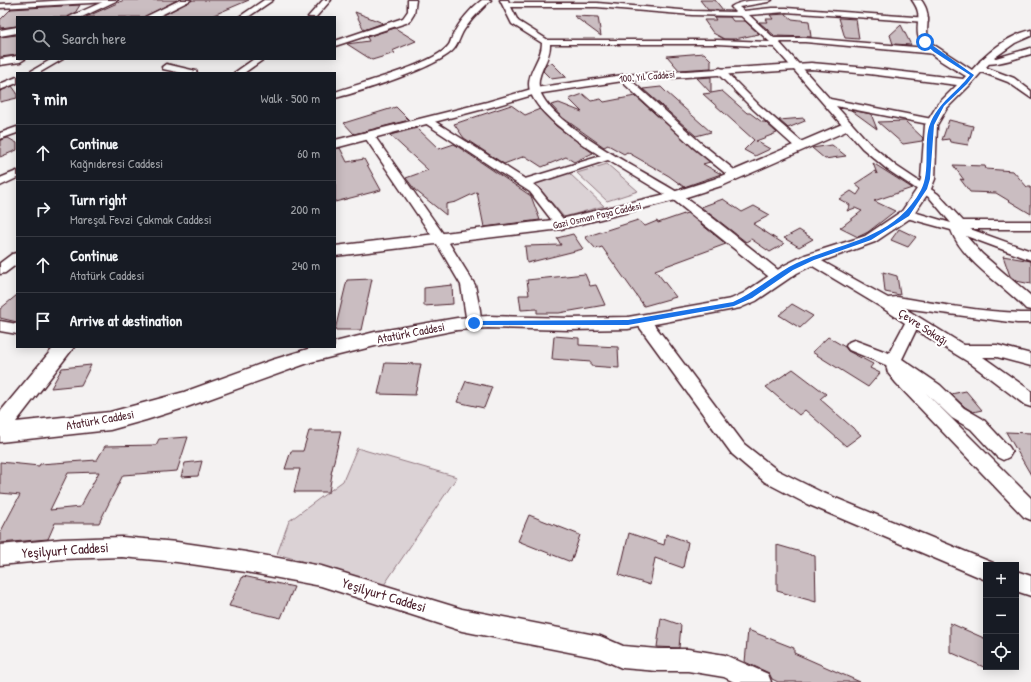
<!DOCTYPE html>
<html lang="en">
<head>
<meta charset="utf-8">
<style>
	:root { --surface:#171b24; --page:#20242c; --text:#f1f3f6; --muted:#9ea1a6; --line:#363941 }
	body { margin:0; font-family:"Patrick Hand",sans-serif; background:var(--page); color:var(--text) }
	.controls { position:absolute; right:12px; bottom:12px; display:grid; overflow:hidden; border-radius:0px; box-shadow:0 2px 10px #0003 }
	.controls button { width:36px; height:36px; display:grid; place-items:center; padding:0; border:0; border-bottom:1px solid var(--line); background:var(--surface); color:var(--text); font:20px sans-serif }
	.stop { position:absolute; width:12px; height:12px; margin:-9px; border:3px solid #1a73e8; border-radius:50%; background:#fff }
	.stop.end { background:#1a73e8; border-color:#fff; box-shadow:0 1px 4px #0008 }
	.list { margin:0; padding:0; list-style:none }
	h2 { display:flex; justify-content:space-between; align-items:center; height:52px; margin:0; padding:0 16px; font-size:17px }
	h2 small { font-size:13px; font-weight:400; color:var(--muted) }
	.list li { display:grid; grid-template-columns:26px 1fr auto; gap:12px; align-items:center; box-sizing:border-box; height:56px; padding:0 16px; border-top:1px solid var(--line) }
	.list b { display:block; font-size:15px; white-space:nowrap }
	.list p { margin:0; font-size:13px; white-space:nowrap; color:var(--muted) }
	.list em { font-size:13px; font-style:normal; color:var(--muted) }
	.icon { flex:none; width:22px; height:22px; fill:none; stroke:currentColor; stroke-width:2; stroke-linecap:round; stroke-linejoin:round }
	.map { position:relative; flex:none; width:1031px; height:682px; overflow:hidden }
	.search { position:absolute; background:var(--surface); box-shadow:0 2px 10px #0003; left:16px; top:16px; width:320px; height:44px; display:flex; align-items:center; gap:10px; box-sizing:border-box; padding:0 14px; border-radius:0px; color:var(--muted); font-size:15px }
	.panel { position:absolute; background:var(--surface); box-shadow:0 2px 10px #0003; left:16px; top:72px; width:320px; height:276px; border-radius:0px }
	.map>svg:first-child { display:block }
</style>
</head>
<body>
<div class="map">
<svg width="1031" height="682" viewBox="0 0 1031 682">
	<rect width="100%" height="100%" fill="#f4f2f2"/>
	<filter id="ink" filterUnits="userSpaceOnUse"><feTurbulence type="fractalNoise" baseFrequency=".025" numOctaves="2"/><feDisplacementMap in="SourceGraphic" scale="8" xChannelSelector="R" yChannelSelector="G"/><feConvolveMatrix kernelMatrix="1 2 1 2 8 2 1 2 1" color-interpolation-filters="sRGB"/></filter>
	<g filter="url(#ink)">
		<g fill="#dbd2d5" stroke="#927880">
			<path d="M607 164 638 191 607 201 577 173Z"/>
			<path d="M569 173 604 206 564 217 535 183Z"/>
			<path d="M357 448 457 477 384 585 277 554 289 521 343 481Z"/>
		</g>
		<g fill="#cabdc1" stroke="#4a1f2b" fill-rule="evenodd">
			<path d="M124 0H177L144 17H86Z"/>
			<path d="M192 0H249L209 17H160Z"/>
			<path d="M700 0H715L723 10H708Z"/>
			<path d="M80 5 75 13 68 17H17V26L0 28V20L11 9Z"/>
			<path d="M355 12 383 23 364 30Z"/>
			<path d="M786 14 792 19 809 21 811 37 775 36 759 22H768L766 19H773L770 15Z"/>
			<path d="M574 16 598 17 601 36Z"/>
			<path d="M714 17H730L733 21H745L759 34 735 39H724L713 33 704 20H716Z"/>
			<path d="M839 18 856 19 859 39 845 38Z"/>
			<path d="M901 25 911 45 893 44 890 35Z"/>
			<path d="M395 28 416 41 392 51 395 53 372 60 347 44 369 41 367 37Z"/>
			<path d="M17 35V55L0 57V37Z"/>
			<path d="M704 53 711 60V68L679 70 667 56Z"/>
			<path d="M552 63 566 77 551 79 543 71 546 64Z"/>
			<path d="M711 77V93L722 91 747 113H750L762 122H765L777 133 756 141 770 149 755 156 744 150 754 140 703 94 711 93 697 78Z"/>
			<path d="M12 86 17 93V98L0 102V91Z"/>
			<path d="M661 87 666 92 711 132 696 136 643 89Z"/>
			<path d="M583 94 591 101 601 99 604 102 635 96 710 162 703 164 721 174 684 187 669 176 627 152 624 154 608 145 604 147 563 118 551 105 559 103 582 112 569 99Z"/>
			<path d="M511 105 525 115 540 109 556 126 593 153 574 162 566 157 542 167 525 156 504 164 464 138 454 124Z"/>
			<path d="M396 107 409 120 354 134 344 123Z"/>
			<path d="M851 110 871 114 877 129Z"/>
			<path d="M804 118 805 121 788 128 779 120Z"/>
			<path d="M949 120 973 126 968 145 950 142 949 139 942 140Z"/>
			<path d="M905 121 923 138 922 141 903 144 878 122Z"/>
			<path d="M417 128 439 149 454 144 531 196 540 220 484 227 477 192 456 202 446 204V215L415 190 406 178 428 170 390 135Z"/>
			<path d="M8 138 17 143V150L0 157V140Z"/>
			<path d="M832 145 846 156 825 159 812 148Z"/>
			<path d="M340 148 347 162 364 159 381 190 335 202V149Z"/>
			<path d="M873 163 912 188 874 201 895 211 868 232 858 237 840 228 862 211 855 208 847 211 850 205 839 199 851 191 857 195 861 189 855 184 875 171 877 174Z"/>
			<path d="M953 165 985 166 986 169 1013 171 1027 187H1031V214L996 193 970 192 960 179 964 180Z"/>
			<path d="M723 199 742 212 754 206 770 215 753 224 784 244 770 252 751 239 746 242 701 207Z"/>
			<path d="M687 213 726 244 655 270 676 297 644 306 602 247 596 249 585 237 638 220 645 226 657 221 658 223Z"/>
			<path d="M899 229 916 237 908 247 891 240Z"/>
			<path d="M799 230 813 239 799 247 784 238Z"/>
			<path d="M573 234 583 249 527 263 525 246 561 245 557 238Z"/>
			<path d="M1003 256 1031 261V284L1016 281 1010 276Z"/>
			<path d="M883 272 897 276 900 295 885 292Z"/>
			<path d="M585 274 590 286 596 285 605 305 559 313H537V309L521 310 519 295H529L527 280Z"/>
			<path d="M372 279 361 330H335L347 280Z"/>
			<path d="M452 285 453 304 424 306V288Z"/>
			<path d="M17 295V322L0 318V309Z"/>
			<path d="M792 304 813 316 800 328 779 315Z"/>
			<path d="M554 336 579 338V345L618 347 619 368 591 366V362L552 359Z"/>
			<path d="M828 337 845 347 848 351 873 364 870 368 880 373 868 387 812 352Z"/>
			<path d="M385 363 421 364 415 395 378 394Z"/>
			<path d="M91 365 81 385 51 388 62 368Z"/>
			<path d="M793 369 826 394 820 399 861 435 846 446 805 410 799 415 766 387Z"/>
			<path d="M466 381 492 387 484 408 457 402Z"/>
			<path d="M966 391 982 410 973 412 965 407 951 394Z"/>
			<path d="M309 431H341L331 474H332L329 492H294L300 469H285L291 451H303Z"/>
			<path d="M1006 432 1031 433V475Z"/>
			<path d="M188 437 177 471 123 475 99 523H55L48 539 0 543V533L20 495 0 493V462L39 466 40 464 97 460 105 446 156 445 159 439ZM99 472 80 507 50 510 68 473Z"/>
			<path d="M202 461 198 476 181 477 185 463Z"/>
			<path d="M529 515 580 535 571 562 518 541Z"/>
			<path d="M629 533 664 545 666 534 688 542 683 568 655 558 650 585 619 575Z"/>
			<path d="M777 545 815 556 816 602 777 591Z"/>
			<path d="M243 576 294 587 281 618 229 606Z"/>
			<path d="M661 618 681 625 679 648 657 647Z"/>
			<path d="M950 623 986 639V668L950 652Z"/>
			<path d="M748 630 794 648V653L860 682H778L772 679 769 673 745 662Z"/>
		</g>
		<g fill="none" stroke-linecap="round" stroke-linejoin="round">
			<defs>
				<g id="minor">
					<path d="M70 0H113L109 2 0 8V4Z"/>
					<path d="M264 0H273L248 17H239Z"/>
					<path d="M323 0H331L316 17H308Z"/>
					<path d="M408 0H416L414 14 409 22 335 46V41L403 18 408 11Z"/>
					<path d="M482 0H491C481 10 472 18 464 30 460 36 459 43 454 49 439 67 360 92 335 98V92C360 83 433 65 448 46 451 43 451 38 453 35 459 22 471 8 482 0Z"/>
					<path d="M500 0H508L509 3H597L692 11 736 12 731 7C740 0 759 0 772 0L768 2 739 7 744 11 772 8H786L928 18V22H925L786 12 749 15 774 38H805L939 49 940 51 936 54 805 42H779L830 99 937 120 938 122 937 124 933 125 836 106 870 144 896 166 938 194 963 221H1031V229H970L1031 251V260L966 236 982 254 1031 296V310L1026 309C1003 284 963 262 951 230L903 217 901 214 903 211 907 210 951 223 930 198 888 170 862 148 774 47 717 44H550C551 61 534 74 540 91 552 127 647 172 680 194 715 218 749 247 783 274L785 277 783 280 778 282 773 280 671 198 608 160 533 184 538 188 567 224 565 227H557L530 192 422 121 427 118 431 119 525 179 601 156C580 143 529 110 529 84 529 69 542 58 542 43L512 24ZM511 7H597L692 15 741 16 770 42 717 40H548L518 21Z"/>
					<path d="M1031 48V54C1019 57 989 69 980 61L984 58H996Z"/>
					<path d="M52 59H63L39 73H28Z"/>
					<path d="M254 59H264L244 73H234Z"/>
					<path d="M166 64 196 71 197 73H181L163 69 162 67Z"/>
					<path d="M979 65 1014 78 1031 91V98L1008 82 976 70 975 68Z"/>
					<path d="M720 68 723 69 760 106 804 144 805 146 804 148H796L754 110 717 73 716 71 717 69Z"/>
					<path d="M623 75 626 76 701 143 738 173 740 175 738 177H730L693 147 620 80 619 78 620 76Z"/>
					<path d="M17 77V83L0 90V84Z"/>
					<path d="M17 127V133L0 139V133Z"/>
					<path d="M369 133 373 134 444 235 475 285 480 310 481 323 479 327 474 328 469 327 467 323 461 285 434 239 364 136Z"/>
					<path d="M17 171V178L0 186V178Z"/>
					<path d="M17 253V264L5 273 0 274V263L12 254Z"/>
					<path d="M811 255 888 298 897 297C941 304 986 313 1031 313V323H1017L904 308 964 345H997L1031 354V366L997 357H983L1031 391V407L1025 405 970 363 916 330 902 359 940 385 964 408 983 419 1009 447 1012 452 1009 457 1003 460 997 457 971 429 952 418 926 393 1031 498V520L1024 517 896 383 888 373 886 365 849 350 846 346 849 342 854 340 889 353 905 323 881 307 806 262 804 259 806 256Z"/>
					<path d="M643 316 648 317 666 340 744 444 777 470 821 492 993 563 994 565H986V580L807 504 765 482 732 454 638 325 636 321 638 317Z"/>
					<path d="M0 321 17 324V334L0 331Z"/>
					<path d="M122 537 177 542 246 552 321 566 462 609 600 636 623 646 658 649H688L725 655 768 674 771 682H734L724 677 688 671H658L622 668 599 658 462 631 321 586 246 572 177 562 122 557 62 559 0 565V545L62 539Z"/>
					<path d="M1016 571 1031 576V596L1016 591Z"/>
				</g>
				<g id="tertiary">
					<path d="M107 0H118L82 17H69Z"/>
					<path d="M180 0H191L157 17H145Z"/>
					<path d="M912 0H921C935 18 921 30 931 43L972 70C988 52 1007 36 1031 30V36L1015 43 994 58 970 85 947 108 937 125 935 179 931 189 912 217 875 242 817 263 797 273 756 301 740 308 628 329 570 330 488 328 457 330 375 346 311 362 187 407 146 420 110 430 0 442V412L54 347H74L16 422 110 412 184 392 272 360 311 348 335 347V342L375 332 457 318 488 316 570 318 628 317 731 299 744 293 785 265 805 255 865 236 902 211 917 189 921 179 925 125 938 104 957 85 869 74 811 69 623 81 536 94 495 106 335 148V140L487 102 535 88 623 75 811 63 869 68 963 79 966 76C953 68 919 51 918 35 916 19 923 15 912 0Z"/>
					<path d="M17 27V33L0 36V30Z"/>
					<path d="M17 56V59H25L20 62 0 65V59Z"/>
					<path d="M847 122 851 123 853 126 851 129 724 185 680 199 561 229 335 256V246L561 219 670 193 714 179Z"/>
				</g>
			</defs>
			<use href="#minor" stroke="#4a1f2b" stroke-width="3"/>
			<use href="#tertiary" stroke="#4a1f2b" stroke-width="3"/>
			<use href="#minor" fill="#fff" fill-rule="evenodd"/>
			<use href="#tertiary" fill="#fff" fill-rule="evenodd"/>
		</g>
	</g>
	<path fill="#1a73e8" d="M925 40 974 75 967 84 944 106 934 125 930 179 927 189 909 216 871 240 814 260 793 270 752 298 734 306 628 325H472L471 323 474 321 628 320 733 302C753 293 770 278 789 267 836 242 893 242 921 190 931 172 923 141 930 124 938 103 957 92 970 75L934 52 923 42Z"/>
	<g text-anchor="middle" stroke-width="4" stroke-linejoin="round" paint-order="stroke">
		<g font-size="10" fill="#4a1f2b" stroke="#fff">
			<text transform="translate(647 76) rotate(-5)" y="4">100. Yıl Caddesi</text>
			<text transform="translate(597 215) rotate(-13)" y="4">Gazi Osman Paşa Caddesi</text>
		</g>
		<g font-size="12" fill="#4a1f2b" stroke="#fff">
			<text transform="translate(923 327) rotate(33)" y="4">Çevre Sokağı</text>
			<text transform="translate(411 333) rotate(-11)" y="4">Atatürk Caddesi</text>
			<text transform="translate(100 420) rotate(-10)" y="4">Atatürk Caddesi</text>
		</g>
		<g font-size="14" fill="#4a1f2b" stroke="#fff">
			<text transform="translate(65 550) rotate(-4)" y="5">Yeşilyurt Caddesi</text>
			<text transform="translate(384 595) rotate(17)" y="5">Yeşilyurt Caddesi</text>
		</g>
	</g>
</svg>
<div class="controls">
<button>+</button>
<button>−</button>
<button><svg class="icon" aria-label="locate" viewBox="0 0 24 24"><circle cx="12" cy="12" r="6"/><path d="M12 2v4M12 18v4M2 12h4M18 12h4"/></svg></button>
</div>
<div class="stop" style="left:925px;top:42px"></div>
<div class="stop end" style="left:474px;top:323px"></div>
<div class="search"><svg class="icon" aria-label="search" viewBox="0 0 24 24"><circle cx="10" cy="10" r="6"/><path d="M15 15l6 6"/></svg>Search here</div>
<section class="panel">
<h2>7 min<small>Walk · 500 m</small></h2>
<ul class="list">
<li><svg class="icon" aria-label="ahead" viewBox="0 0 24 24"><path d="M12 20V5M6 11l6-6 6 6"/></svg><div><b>Continue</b><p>Kağnıderesi Caddesi</p></div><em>60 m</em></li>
<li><svg class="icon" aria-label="right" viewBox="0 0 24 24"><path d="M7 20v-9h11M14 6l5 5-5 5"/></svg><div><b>Turn right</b><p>Mareşal Fevzi Çakmak Caddesi</p></div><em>200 m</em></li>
<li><svg class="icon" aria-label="ahead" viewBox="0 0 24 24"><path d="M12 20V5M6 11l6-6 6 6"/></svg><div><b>Continue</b><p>Atatürk Caddesi</p></div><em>240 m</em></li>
<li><svg class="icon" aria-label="arrive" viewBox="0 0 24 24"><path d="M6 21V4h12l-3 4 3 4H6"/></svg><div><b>Arrive at destination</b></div></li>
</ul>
</section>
</div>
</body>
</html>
